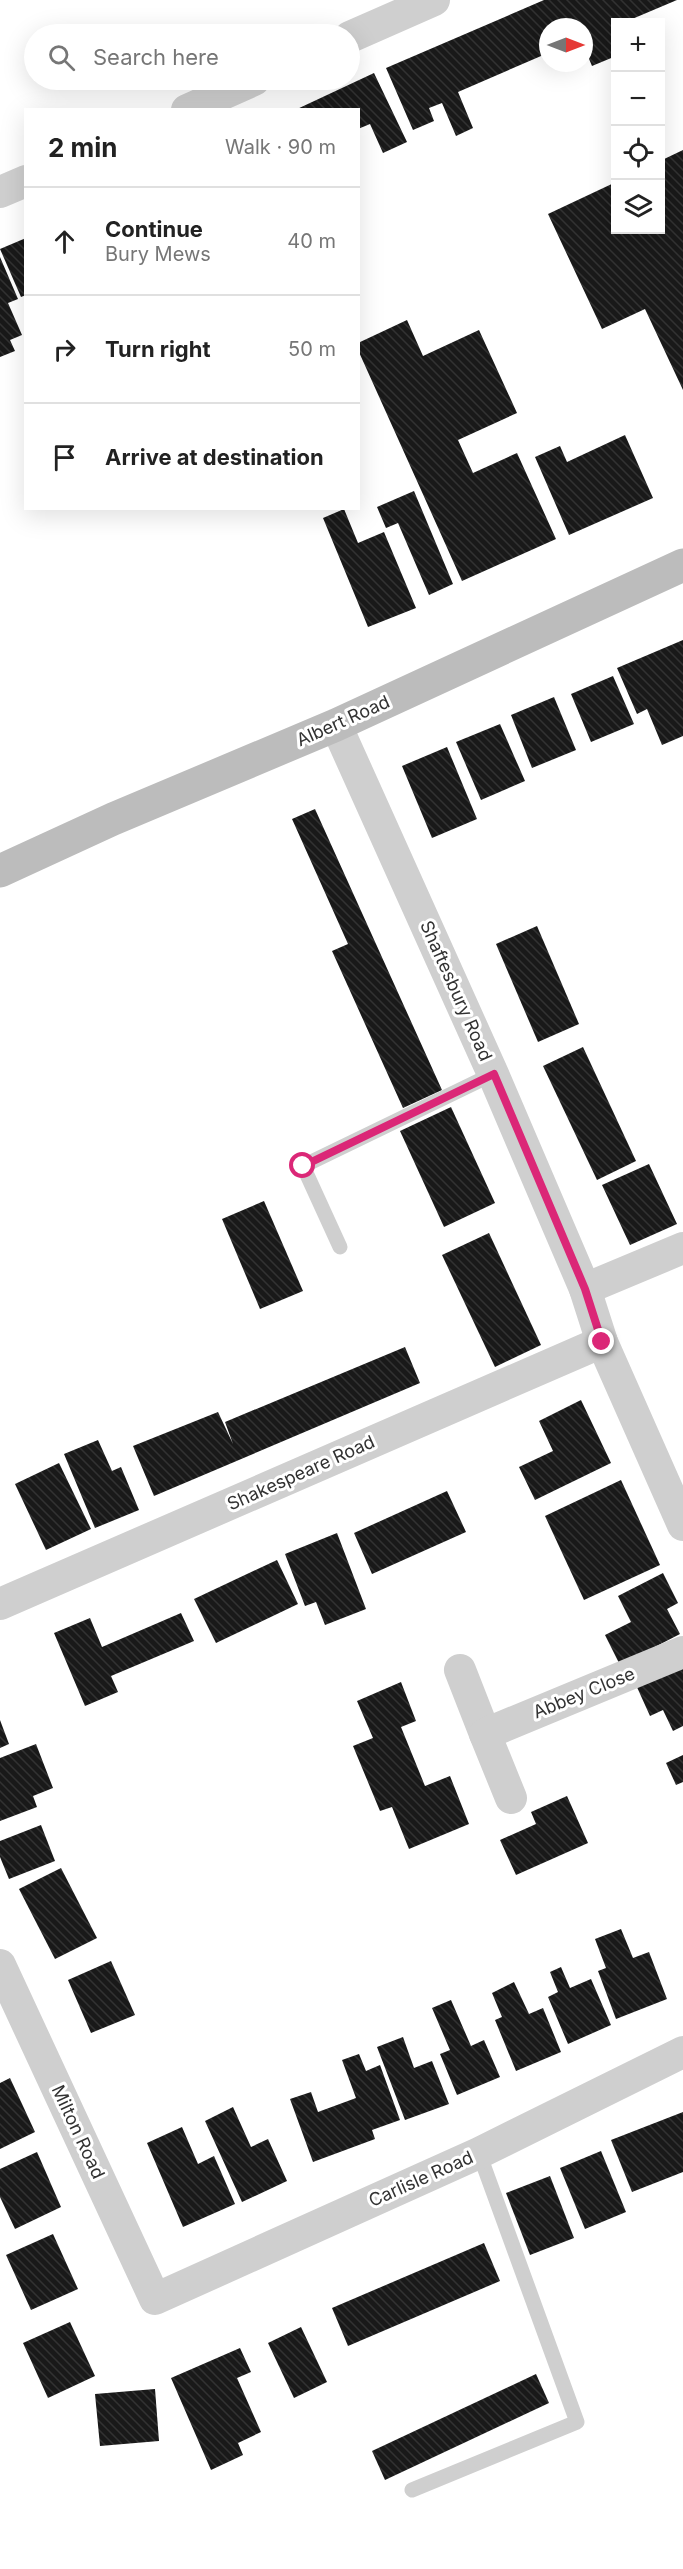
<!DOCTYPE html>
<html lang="en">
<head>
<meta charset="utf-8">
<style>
	:root { --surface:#fff; --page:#f2f2f2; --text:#222; --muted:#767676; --line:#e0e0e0 }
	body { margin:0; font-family:Inter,sans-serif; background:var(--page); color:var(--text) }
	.controls { position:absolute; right:18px; top:18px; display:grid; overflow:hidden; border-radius:0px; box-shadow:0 6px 24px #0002 }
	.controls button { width:54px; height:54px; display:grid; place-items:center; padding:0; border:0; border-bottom:2px solid var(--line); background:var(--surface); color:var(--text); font:30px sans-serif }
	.compass { position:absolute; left:539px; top:18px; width:54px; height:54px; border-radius:50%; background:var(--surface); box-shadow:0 6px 24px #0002; rotate:90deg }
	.stop { position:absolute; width:18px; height:18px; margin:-14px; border:4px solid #db2777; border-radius:50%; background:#fff }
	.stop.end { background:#db2777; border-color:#fff; box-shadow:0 2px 6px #0008 }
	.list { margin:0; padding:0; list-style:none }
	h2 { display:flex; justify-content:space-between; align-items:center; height:78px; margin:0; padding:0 24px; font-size:26px }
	h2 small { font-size:20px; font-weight:400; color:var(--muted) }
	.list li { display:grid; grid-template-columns:39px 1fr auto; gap:18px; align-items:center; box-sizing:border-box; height:108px; padding:0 24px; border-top:2px solid var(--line) }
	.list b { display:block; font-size:22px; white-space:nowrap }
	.list p { margin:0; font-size:20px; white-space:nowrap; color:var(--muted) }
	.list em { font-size:20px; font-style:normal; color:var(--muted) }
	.icon { flex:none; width:33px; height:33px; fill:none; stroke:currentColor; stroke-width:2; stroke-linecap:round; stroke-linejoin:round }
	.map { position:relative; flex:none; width:683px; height:2569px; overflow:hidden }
	.search { position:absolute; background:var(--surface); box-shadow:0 6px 24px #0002; left:24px; top:24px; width:336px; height:66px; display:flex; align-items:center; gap:15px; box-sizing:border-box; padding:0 21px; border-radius:33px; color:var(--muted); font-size:22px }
	.panel { position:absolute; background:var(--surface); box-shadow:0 6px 24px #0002; left:24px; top:108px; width:336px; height:402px; border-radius:0px }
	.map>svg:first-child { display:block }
</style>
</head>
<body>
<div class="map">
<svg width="683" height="2569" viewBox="0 0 683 2569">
	<defs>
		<pattern id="building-back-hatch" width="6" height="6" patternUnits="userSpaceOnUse" patternTransform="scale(1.5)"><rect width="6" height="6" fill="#191919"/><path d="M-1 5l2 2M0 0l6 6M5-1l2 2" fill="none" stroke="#323232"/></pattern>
	</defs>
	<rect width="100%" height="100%" fill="#fff"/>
	<g fill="url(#building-back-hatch)">
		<path d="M544 0H677L625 22H616V56L592 66 584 47V27H548V53L458 92 473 128 456 136 442 103 429 108 434 121 413 130 386 68Z"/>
		<path d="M374 73 407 142 383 153 370 124 358 129V110H295Z"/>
		<path d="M683 150V390L645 309 602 329 548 214 616 182V230H660V161Z"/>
		<path d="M26 238V295L21 297 0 249Z"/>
		<path d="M0 257 18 299 8 303 22 335 10 340 15 351 0 357Z"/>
		<path d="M407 320 423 356 479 330 517 413 458 440 473 473 517 453 556 539 462 581 358 350V343Z"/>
		<path d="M625 435 653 498 569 535 535 457 560 446 567 462Z"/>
		<path d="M414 491 453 584 429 595 398 523 386 528 377 507Z"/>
		<path d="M344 509 358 543 384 532 416 608 368 627 323 518Z"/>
		<path d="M683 640V736L662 745 647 709 637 714 617 668Z"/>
		<path d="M613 676 634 724 591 742 571 694Z"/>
		<path d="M554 697 576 750 532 768 511 715Z"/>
		<path d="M500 724 525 781 481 800 456 742Z"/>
		<path d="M447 747 477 819 432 838 402 766Z"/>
		<path d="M315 809 442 1090 403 1108 332 951 348 944 292 819Z"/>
		<path d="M537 926 579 1024 538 1042 496 944Z"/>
		<path d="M583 1047 636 1161 597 1180 543 1066Z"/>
		<path d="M451 1107 495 1203 444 1227 400 1131Z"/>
		<path d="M649 1164 677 1224 630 1245 602 1185Z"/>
		<path d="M264 1201 303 1291 260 1309 222 1219Z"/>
		<path d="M489 1233 541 1345 495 1367 442 1255Z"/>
		<path d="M405 1347 420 1383 154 1496 133 1446 218 1412 233 1444 225 1422Z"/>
		<path d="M581 1400 611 1463 535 1500 519 1467 553 1451 539 1421Z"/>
		<path d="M98 1440 112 1471 121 1467 139 1510 95 1528 64 1454Z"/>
		<path d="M59 1463 91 1529 46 1550 15 1484Z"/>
		<path d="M621 1480 660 1565 584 1600 545 1516Z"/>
		<path d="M447 1491 466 1532 372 1574 354 1533Z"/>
		<path d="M337 1533 366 1609 325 1625 316 1602 305 1606 285 1554Z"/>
		<path d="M277 1560 298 1604 216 1643 194 1599Z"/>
		<path d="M663 1573 678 1603 667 1609 680 1634 620 1665 605 1635 631 1622 618 1596Z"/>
		<path d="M181 1613 194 1641 111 1676 118 1692 85 1706 54 1633 90 1618 102 1647Z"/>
		<path d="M683 1666V1726L673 1731 663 1710 650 1716 636 1685Z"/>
		<path d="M401 1682 416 1721 401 1727 425 1786 450 1776 469 1824 409 1849 392 1807 380 1811 353 1746 373 1738 357 1701Z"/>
		<path d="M0 1720 9 1744 0 1748Z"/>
		<path d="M36 1744 53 1788 33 1796 37 1807 0 1821V1758Z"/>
		<path d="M683 1755V1782L676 1785 666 1763Z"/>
		<path d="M567 1796 588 1843 516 1875 500 1840 536 1824 531 1812Z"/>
		<path d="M41 1825 55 1861 9 1879 0 1857V1841Z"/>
		<path d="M61 1868 97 1938 55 1959 19 1889Z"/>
		<path d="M621 1929 633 1958 649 1952 667 1999 616 2019 598 1971 606 1968 595 1939Z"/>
		<path d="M111 1961 135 2015 91 2033 68 1980Z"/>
		<path d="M561 1967 570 1988 591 1979 611 2025 568 2044 548 1997 558 1992 550 1972Z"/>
		<path d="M514 1982 529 2014 543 2008 561 2052 516 2071 495 2020 502 2017 492 1993Z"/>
		<path d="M451 2000 471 2046 484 2040 500 2077 457 2095 440 2054 450 2050 432 2008Z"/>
		<path d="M403 2037 414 2068 432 2061 449 2104 405 2120 377 2047Z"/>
		<path d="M359 2054 366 2071 380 2065 400 2120 372 2130 375 2139 313 2162 290 2099 311 2092 318 2112 356 2098 342 2060Z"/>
		<path d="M10 2078 35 2132 0 2149V2083Z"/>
		<path d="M233 2107 251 2147 268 2139 287 2181 242 2202 205 2121Z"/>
		<path d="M683 2112V2172L632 2192 611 2140Z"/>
		<path d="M182 2127 198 2164 214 2156 235 2204 183 2227 147 2143Z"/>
		<path d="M601 2151 626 2212 585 2229 560 2168Z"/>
		<path d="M37 2152 61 2207 15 2229 0 2197V2169Z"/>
		<path d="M550 2176 574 2238 530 2255 506 2193Z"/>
		<path d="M53 2234 78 2289 31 2310 6 2255Z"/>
		<path d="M484 2243 500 2281 348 2346 332 2308Z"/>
		<path d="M70 2322 95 2376 48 2398 23 2343Z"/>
		<path d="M301 2327 327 2382 294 2398 268 2343Z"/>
		<path d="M240 2348 251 2372 237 2378 261 2432 238 2443 243 2455 211 2470 171 2378Z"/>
		<path d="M536 2374 549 2403 385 2480 372 2451Z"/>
		<path d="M155 2389 159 2441 100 2446 95 2394Z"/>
	</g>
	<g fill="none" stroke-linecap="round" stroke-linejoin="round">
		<g stroke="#cfcfcf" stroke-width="15">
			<path d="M340 1247 303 1166 493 1074"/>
			<path d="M412 2490 577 2422 479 2153"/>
		</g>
		<g stroke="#cfcfcf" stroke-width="32">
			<path d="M350 37 434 0"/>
			<path d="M187 110 254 80"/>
			<path d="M0 192 26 181"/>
			<path d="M336 725 493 1074 585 1289 602 1342 683 1525"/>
			<path d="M585 1289 683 1248"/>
			<path d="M0 1604 602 1342"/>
			<path d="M460 1670 485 1734"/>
			<path d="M511 1798 485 1734 683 1652"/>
			<path d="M0 1965 155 2299 479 2153 683 2052"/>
		</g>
		<path stroke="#bcbcbc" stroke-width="33" d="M0 871 113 819 336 725 683 565"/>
	</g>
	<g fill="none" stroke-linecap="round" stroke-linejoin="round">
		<path stroke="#db2777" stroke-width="8" d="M303 1166 494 1074 585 1289 602 1342"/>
	</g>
	<g text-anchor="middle" stroke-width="6" stroke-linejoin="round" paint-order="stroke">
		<g font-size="18" fill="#323232" stroke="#fff">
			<text transform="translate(343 721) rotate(-24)" y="6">Albert Road</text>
			<text transform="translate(456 991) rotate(66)" y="6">Shaftesbury Road</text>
			<text transform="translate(301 1473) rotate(-24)" y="6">Shakespeare Road</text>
			<text transform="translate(584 1693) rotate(-22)" y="6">Abbey Close</text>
			<text transform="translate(78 2132) rotate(65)" y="6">Milton Road</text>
			<text transform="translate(421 2179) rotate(-24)" y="6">Carlisle Road</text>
		</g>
	</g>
</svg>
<div class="controls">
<button>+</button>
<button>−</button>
<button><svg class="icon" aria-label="locate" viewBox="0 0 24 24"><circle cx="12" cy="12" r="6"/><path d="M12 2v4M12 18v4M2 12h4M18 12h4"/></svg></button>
<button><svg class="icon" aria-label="layers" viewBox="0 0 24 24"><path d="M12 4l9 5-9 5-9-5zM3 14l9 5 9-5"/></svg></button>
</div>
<svg class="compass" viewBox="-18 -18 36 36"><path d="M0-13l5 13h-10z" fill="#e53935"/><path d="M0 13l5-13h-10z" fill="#767676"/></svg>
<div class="stop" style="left:303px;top:1166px"></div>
<div class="stop end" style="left:602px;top:1342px"></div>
<div class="search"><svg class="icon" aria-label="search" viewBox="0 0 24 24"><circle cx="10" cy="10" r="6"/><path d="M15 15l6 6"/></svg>Search here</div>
<section class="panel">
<h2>2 min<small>Walk · 90 m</small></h2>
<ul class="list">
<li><svg class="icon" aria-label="ahead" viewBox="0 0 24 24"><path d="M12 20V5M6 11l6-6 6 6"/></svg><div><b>Continue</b><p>Bury Mews</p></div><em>40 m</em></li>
<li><svg class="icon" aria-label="right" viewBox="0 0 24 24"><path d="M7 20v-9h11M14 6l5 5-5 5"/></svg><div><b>Turn right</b></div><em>50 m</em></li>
<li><svg class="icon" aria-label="arrive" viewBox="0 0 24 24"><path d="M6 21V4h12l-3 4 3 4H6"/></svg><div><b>Arrive at destination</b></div></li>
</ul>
</section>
</div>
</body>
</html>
